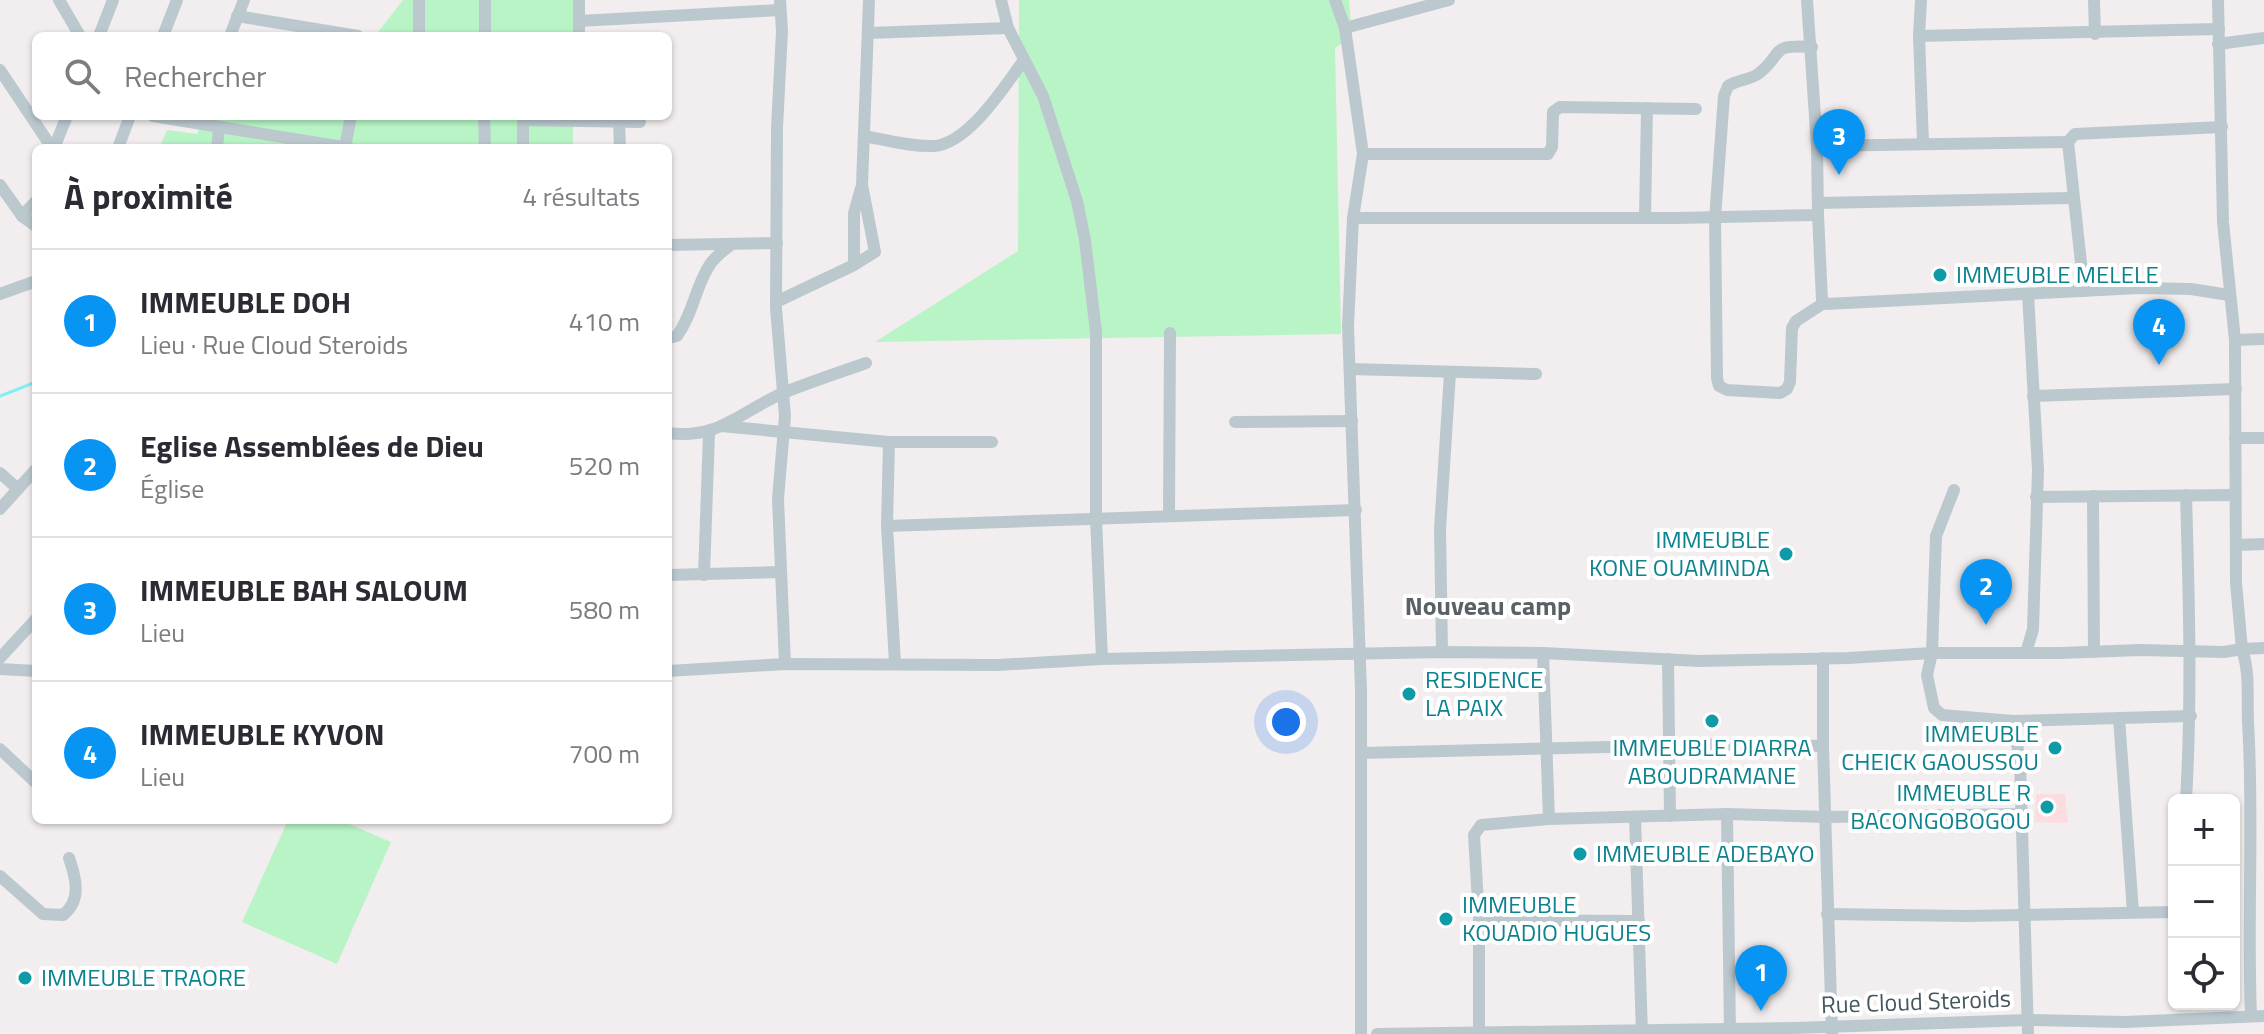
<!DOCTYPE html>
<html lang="fr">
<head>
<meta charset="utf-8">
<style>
	:root { --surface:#fff; --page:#f2f2f3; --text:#2b2b33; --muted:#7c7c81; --line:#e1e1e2; --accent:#0794f3 }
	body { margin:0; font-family:"Titillium Web",sans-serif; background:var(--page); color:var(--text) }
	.controls { position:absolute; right:24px; bottom:24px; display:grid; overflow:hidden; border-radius:12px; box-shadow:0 2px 6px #0004 }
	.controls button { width:72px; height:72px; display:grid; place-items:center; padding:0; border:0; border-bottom:2px solid var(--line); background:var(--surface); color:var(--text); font:40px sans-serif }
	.you { position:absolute; left:1286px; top:722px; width:28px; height:28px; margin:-20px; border:6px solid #fff; border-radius:50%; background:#1a73e8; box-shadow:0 0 0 12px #1a73e833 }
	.badge { display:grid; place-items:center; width:52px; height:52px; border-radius:50%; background:var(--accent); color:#fff; font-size:26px; font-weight:700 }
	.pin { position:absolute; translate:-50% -66px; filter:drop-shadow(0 2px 4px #0008) }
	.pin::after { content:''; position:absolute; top:42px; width:28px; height:24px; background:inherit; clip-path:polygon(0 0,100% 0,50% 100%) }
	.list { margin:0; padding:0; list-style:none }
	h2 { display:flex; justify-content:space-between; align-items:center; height:104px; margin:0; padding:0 32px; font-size:34px }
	h2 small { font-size:26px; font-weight:400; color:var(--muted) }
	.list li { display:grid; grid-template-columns:52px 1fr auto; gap:24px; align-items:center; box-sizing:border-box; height:144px; padding:0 32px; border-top:2px solid var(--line) }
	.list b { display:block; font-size:30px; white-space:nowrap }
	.list p { margin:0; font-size:26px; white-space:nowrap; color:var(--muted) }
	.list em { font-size:26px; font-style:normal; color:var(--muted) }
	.icon { flex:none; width:44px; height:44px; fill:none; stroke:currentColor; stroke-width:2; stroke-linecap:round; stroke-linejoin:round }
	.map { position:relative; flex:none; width:2264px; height:1034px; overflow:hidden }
	.search { position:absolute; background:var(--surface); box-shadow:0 2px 6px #0004; left:32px; top:32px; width:640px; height:88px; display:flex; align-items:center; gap:20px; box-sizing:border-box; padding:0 28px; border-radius:12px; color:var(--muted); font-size:30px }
	.panel { position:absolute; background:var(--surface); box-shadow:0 2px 6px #0004; left:32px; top:144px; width:640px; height:680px; border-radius:12px }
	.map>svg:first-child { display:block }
</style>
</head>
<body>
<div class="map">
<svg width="2264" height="1034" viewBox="0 0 2264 1034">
	<rect width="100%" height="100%" fill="#f2eeef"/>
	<path fill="#fddcdf" d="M2036 794H2065L2068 823 2035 822Z"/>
	<g fill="#b8f4c6">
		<path d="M403 0H573V36H375Z"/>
		<path d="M1019 0H1349L1352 36 1335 48 1341 334 875 342 1018 251Z"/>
		<path d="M204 116H573V148H159L167 130 197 134Z"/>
		<path d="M288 820H340L391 842 337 964 242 922Z"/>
	</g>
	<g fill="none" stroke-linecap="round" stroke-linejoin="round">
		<path stroke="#81eff5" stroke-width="3" d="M0 396 36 382"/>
		<g stroke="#bbc9cf" stroke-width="12">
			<path d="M59 0 80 36"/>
			<path d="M579 0V36"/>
			<path d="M780 0 782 31 777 128 776 308 785 416 778 499 785 664"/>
			<path d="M1001 0 1008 28 1043 96 1077 201 1085 240 1096 332V518L1102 659"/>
			<path d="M1335 0 1345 28 1363 154 1353 218 1348 326 1361 690V1034"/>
			<path d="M1921 0 1919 36 1923 143"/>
			<path d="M2094 0 2095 34"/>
			<path d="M237 16 358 36"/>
			<path d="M579 21 780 10"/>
			<path d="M1345 28 1449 0"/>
			<path d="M868 33 1008 28"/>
			<path d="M99 36 113 0"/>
			<path d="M163 36 177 0"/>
			<path d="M230 36 244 0"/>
			<path d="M419 36V0"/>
			<path d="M485 36V0"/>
			<path d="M1919 36 2219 29"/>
			<path d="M2218 44 2264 38"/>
			<path d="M1812 47C1767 44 1785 54 1758 74 1750 80 1737 80 1728 86L1724 96 1715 218 1717 378 1719 386 1727 390 1780 393 1787 389 1790 382 1792 328 1796 321 1824 303"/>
			<path d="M0 70 52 148"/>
			<path d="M153 116 349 148"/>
			<path d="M484 116 485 148"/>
			<path d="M523 120 640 122"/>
			<path d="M619 122 620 148"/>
			<path d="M864 136C886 140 911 147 934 146 969 143 1004 87 1024 60"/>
			<path d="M1817 146 2068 142"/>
			<path d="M345 147 351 116"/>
			<path d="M54 148 67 116"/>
			<path d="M118 148 130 116"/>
			<path d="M217 148 219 128"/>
			<path d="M523 148V116"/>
			<path d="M1363 154H1548L1552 147 1553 112 1560 107 1696 109"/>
			<path d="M0 185 22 216 36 226"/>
			<path d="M1818 203 2073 198"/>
			<path d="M1818 215 1822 300 1826 304 2139 288 2191 289 2229 295"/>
			<path d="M22 216 36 201"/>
			<path d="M1353 218H1677L1818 215 1817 146 1807 0"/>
			<path d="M1645 218 1647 108"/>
			<path d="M668 245 777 243"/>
			<path d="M854 265V213L861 188"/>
			<path d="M2084 291 2068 142 2075 134 2222 127"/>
			<path d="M0 294 36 281"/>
			<path d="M776 302 854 265 875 252 862 185 869 0"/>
			<path d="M668 338 677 336C693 314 695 288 709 266 714 257 724 250 732 244"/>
			<path d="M2235 340 2264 339"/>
			<path d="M1350 369 1536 374"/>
			<path d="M2033 396 2236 389"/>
			<path d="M1235 422 1352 421"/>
			<path d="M721 426 889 442H992"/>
			<path d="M668 433C718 440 740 412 783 393 810 382 838 373 866 363"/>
			<path d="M2235 438H2264"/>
			<path d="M889 442 887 526 895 663"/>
			<path d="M0 473 18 489"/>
			<path d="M1954 490 1936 536 1932 653 1927 675 1934 708 1942 715 2013 721 2020 761 2028 1034"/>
			<path d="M2186 495C2189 597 2192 698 2186 800"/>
			<path d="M2093 496 2094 652"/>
			<path d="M2036 497 2235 495"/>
			<path d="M0 509 36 469"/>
			<path d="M1169 515 1170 333"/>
			<path d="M887 526 1356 510"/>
			<path d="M2236 545 2264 544"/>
			<path d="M668 575 781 572"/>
			<path d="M704 575 709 433"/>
			<path d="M1442 652 1440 529 1450 373"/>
			<path d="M2026 653 2033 629 2038 470 2028 294"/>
			<path d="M0 658 36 619"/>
			<path d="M1823 658V746L1832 1034"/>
			<path d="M1668 659 1670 816"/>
			<path d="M0 669 36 671"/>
			<path d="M668 671 785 664 997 665 1102 659 1442 652 1543 653"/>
			<path d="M2119 718 2133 912"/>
			<path d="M2013 721 2191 716"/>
			<path d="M0 749 36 783"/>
			<path d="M1361 753 1736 744 1823 746"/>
			<path d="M1727 814 1730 1034"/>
			<path d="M1635 817 1642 1034"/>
			<path d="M1549 819 1543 653 1699 661 1848 658 1932 653H2060L2140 650 2224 652 2242 649 2236 583 2235 340 2223 222 2218 0"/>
			<path d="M0 876 43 914 63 915C82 900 76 878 69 858"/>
			<path d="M1827 914 1966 916 2174 912"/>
			<path d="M1479 920 1639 921"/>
			<path d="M2251 1016C2247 918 2254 820 2248 722 2247 697 2250 673 2242 649L2264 648"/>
			<path d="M1377 1034 1795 1028 2028 1020 2125 1022 2264 1016"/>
			<path d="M1479 1034V920L1474 835 1481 825 1549 819 1727 814 1826 817 2022 814"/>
		</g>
	</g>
	<g fill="#0f9aa8" stroke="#fff" stroke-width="3">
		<circle cx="1940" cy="275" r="8"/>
		<circle cx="1786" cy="554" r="8"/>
		<circle cx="1409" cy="694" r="8"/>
		<circle cx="1712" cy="721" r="8"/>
		<circle cx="2055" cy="748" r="8"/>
		<circle cx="2047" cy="807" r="8"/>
		<circle cx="1580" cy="854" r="8"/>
		<circle cx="1446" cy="919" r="8"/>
		<circle cx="25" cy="978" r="8"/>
	</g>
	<g text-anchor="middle" stroke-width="8" stroke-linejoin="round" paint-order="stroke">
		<g font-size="24" fill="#0d838f" stroke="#fff" text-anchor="start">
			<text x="1956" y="283">IMMEUBLE MELELE</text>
			<text x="1770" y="548" text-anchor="end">IMMEUBLE<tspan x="1770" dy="28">KONE OUAMINDA</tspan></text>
			<text x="1425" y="688">RESIDENCE<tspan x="1425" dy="28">LA PAIX</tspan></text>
			<text x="2039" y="742" text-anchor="end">IMMEUBLE<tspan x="2039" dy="28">CHEICK GAOUSSOU</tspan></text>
			<text x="1712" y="756" text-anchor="middle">IMMEUBLE DIARRA<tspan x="1712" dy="28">ABOUDRAMANE</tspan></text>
			<text x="2031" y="801" text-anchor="end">IMMEUBLE R<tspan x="2031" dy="28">BACONGOBOGOU</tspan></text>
			<text x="1596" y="862">IMMEUBLE ADEBAYO</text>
			<text x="1462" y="913">IMMEUBLE<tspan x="1462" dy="28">KOUADIO HUGUES</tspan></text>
			<text x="41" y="986">IMMEUBLE TRAORE</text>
		</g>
		<g font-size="24" fill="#45565e" stroke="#fff">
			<text transform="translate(1916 1002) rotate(-2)" y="8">Rue Cloud Steroids</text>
		</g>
		<g font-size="26" font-weight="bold" fill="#5a6164" stroke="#fff">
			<text x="1488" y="615">Nouveau camp</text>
		</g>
	</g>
</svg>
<div class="controls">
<button>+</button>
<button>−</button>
<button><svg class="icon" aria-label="locate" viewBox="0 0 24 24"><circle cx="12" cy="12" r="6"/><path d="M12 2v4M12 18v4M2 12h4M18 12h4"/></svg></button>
</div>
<div class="you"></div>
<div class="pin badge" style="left:1761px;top:1011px">1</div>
<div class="pin badge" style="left:1986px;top:625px">2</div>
<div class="pin badge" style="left:1839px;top:175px">3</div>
<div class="pin badge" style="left:2159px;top:365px">4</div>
<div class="search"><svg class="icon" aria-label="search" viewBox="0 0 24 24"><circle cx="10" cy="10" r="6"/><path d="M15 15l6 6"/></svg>Rechercher</div>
<section class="panel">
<h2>À proximité<small>4 résultats</small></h2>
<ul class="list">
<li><span class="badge">1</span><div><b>IMMEUBLE DOH</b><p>Lieu · Rue Cloud Steroids</p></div><em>410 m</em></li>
<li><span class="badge">2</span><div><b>Eglise Assemblées de Dieu</b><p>Église</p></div><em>520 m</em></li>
<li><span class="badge">3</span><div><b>IMMEUBLE BAH SALOUM</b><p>Lieu</p></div><em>580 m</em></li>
<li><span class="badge">4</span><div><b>IMMEUBLE KYVON</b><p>Lieu</p></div><em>700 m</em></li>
</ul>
</section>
</div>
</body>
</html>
